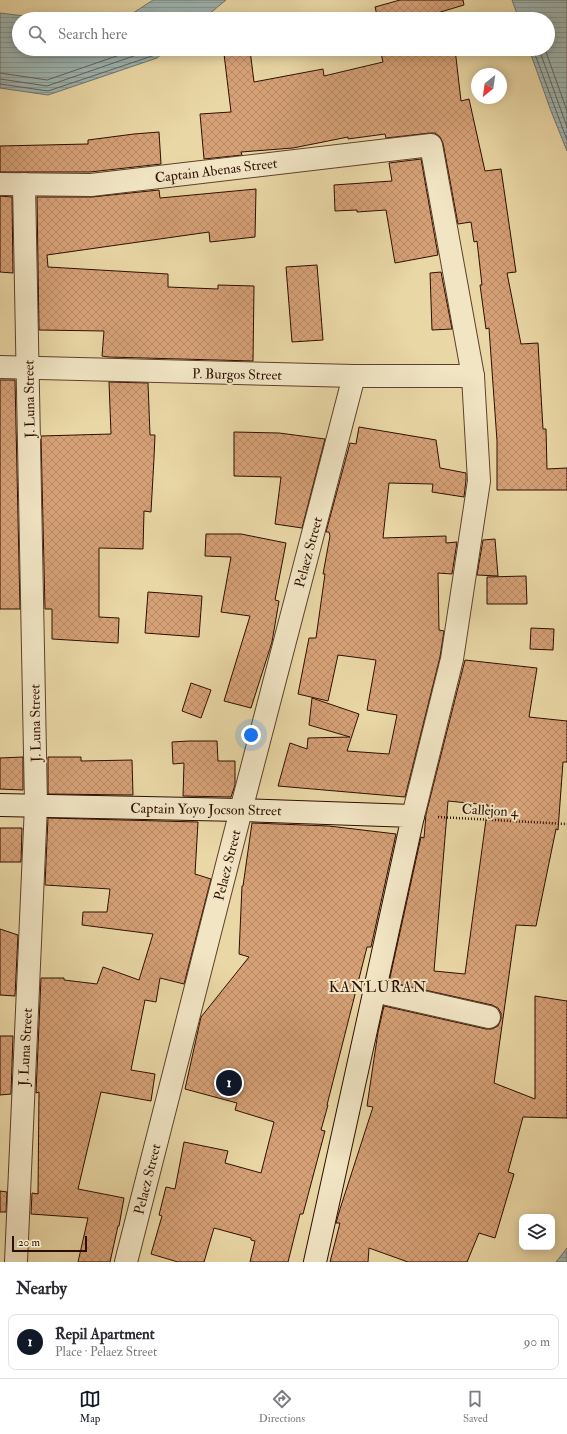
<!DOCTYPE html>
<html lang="en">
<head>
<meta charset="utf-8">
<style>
	:root { --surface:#fff; --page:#f7f7f7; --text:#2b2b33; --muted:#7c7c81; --line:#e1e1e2; --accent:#111827 }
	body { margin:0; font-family:"IM FELL Double Pica",serif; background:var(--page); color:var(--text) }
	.controls { position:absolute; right:12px; bottom:12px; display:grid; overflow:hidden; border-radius:8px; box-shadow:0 2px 10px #0003 }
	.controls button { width:36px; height:36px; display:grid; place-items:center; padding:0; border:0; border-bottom:1px solid var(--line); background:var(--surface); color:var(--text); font:20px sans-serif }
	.compass { position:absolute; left:471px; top:68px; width:36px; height:36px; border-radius:50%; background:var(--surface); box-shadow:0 2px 10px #0003; rotate:209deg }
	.scale { position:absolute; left:12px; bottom:10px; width:75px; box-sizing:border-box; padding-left:4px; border:2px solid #2f0e01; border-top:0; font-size:11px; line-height:14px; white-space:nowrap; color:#2f0e01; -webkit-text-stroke:3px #f1e5c4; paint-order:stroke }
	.you { position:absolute; left:251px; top:735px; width:14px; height:14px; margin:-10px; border:3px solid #fff; border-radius:50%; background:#1a73e8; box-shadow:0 0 0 6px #1a73e833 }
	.badge { display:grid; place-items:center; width:26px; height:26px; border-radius:50%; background:var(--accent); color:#fff; font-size:13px; font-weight:700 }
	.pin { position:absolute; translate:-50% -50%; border:2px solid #fff; box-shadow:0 1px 4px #0006 }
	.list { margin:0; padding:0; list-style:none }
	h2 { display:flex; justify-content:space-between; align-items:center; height:52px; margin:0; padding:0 16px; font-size:17px }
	h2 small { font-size:13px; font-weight:400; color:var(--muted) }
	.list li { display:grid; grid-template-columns:26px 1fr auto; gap:12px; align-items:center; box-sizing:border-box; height:56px; margin:0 8px 8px; padding:0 8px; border:1px solid var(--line); border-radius:8px }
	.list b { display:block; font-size:15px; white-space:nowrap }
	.list p { margin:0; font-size:13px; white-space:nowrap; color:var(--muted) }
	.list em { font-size:13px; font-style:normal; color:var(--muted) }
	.icon { flex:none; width:22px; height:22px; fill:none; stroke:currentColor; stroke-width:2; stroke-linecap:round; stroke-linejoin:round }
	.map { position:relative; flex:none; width:567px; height:1262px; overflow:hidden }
	.search { position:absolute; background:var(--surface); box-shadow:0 2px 10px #0003; left:12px; right:12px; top:12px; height:44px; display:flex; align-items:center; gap:10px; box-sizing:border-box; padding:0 14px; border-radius:22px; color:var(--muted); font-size:15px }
	.sheet { height:116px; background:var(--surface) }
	nav { display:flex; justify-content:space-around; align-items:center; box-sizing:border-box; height:56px; border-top:1px solid var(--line); background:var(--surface); font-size:11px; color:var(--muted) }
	nav a { display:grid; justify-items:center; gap:2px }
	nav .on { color:var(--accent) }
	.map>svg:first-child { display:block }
</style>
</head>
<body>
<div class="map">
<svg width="567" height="1262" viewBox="0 0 567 1262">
	<defs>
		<pattern id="water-rules" width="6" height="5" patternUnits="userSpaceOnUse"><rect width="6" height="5" fill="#9eb6b3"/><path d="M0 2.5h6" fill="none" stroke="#889b98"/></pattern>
		<pattern id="building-cross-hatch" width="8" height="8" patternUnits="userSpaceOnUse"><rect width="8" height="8" fill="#d6a177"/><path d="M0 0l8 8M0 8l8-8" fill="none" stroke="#b88965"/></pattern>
	</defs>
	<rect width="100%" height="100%" fill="#e9d7a5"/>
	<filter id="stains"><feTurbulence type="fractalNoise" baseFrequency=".005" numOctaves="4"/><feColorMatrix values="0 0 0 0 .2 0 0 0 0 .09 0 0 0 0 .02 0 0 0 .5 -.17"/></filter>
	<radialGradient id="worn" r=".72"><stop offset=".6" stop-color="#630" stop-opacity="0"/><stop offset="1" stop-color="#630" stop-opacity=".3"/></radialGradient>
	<g fill="url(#water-rules)" stroke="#72736c">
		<path d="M153 0H226L203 19H124Z"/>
		<path d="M512 0H567V151L551 111 529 49H548V19H519Z"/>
		<path d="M0 13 49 19H19V49H168L157 58 48 95 0 88Z"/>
		<path d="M567 1248V1262H556Z"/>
	</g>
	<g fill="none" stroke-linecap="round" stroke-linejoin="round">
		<g stroke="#66625a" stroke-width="1">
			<path d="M533 49 567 140"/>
			<path d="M539 49 567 127"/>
			<path d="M545 49 567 111"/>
			<path d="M0 73 47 80 137 49"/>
			<path d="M0 79 47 86 154 49"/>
			<path d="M0 84 48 91 155 55 161 49"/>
		</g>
	</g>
	<g fill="url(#building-cross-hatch)" stroke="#2f0e01" fill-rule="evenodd">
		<path d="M400 0H463L464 5 417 19H378L375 7Z"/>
		<path d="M380 49H455L461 101 469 99 485 171 501 169 516 272 507 273 521 344 538 343 543 429H546L547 469 567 468V490H497V441L489 328 486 329 480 285H482L477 241 474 242 471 222 458 224 443 143 440 137 435 133H430L386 138 385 134 348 139V137L293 148 241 152 242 155 204 159 200 114 231 112 224 54 250 50 254 82 323 69 324 76 383 62Z"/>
		<path d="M159 132 161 164 90 172H0V146L88 144V140L134 134Z"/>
		<path d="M421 159 438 255 395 263 386 210 357 212V210L335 211 334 185 392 181 389 163Z"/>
		<path d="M256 189 255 237 210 242 209 232 47 255 48 267 168 274V287L218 289V285L254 286 253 361 108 357 102 356 104 331 39 330 37 197H92L159 190 160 198Z"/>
		<path d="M0 196 12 197 13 273 0 272Z"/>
		<path d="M317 265 323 340 292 342 286 267Z"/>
		<path d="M441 272 452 329 432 330 430 273Z"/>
		<path d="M0 380H15L20 609H0Z"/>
		<path d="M109 382 148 383 150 435H155L154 458 151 512 144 511 143 549 99 548V617L119 618 118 643 52 639V609H45L41 436 111 434Z"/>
		<path d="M359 427 436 440 440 468 466 473V480L464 497 432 492 433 484 389 483 383 538 446 536V543L457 542 452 574 438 573 439 630 444 631 440 657 405 797 278 786 290 743 307 749 308 738 350 737 309 725 312 698 359 714 347 751 389 754 397 715 367 710 376 660 338 655 328 701 298 694 309 638H316L325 574H323L330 536 329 532H326L350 443 356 444Z"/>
		<path d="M234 432 279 433 325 439 302 528 275 524 281 477 234 476Z"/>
		<path d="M206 534H241L286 543 275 600 279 601 272 642 251 708 224 701 250 616 221 612 231 557 205 556Z"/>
		<path d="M495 539 498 576 477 575 483 540Z"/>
		<path d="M526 576 527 604H487V577Z"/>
		<path d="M148 592 202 596 199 637 145 633Z"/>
		<path d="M531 628 554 629 553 650 530 649Z"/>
		<path d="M465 660 537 668 529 717 567 721V762H563L558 830 556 829 536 926 516 925 494 1083 535 1099V996L567 1001V1118L523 1117 508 1172 514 1174 495 1238 479 1233 467 1262H408L369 1248 368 1262H330L340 1223H336L340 1209 373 1107 367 1106 378 1032 384 1006 486 1029H492L498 1026 501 1019V1013L498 1008 492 1005 389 982 421 837 424 838 426 814ZM448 801 488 805 465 974 434 971Z"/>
		<path d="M191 683 211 690 201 718 182 711Z"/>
		<path d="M189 741H217L218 761H235V785L231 797 183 796 184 763 173 764 172 742Z"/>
		<path d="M23 757V790L0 789V758Z"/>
		<path d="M48 757H81V761L132 760 133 795 48 794Z"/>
		<path d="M48 818 198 822 195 874 211 879 184 984 160 978 156 1002 145 1000 131 1070 155 1074 151 1101 101 1092 78 1189 124 1198 119 1226H118L110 1262H78L88 1218 31 1214 32 1193 38 1194 39 1092 36 1093 41 978H64V980L97 984 103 967 139 980 153 934 82 925 83 912H107L110 889 45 885Z"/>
		<path d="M252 823 329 826 396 834 371 947H367L327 1105H328L321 1130 325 1131 303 1214H300L288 1262H250L255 1241 251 1240V1238L214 1228 204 1262H178L151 1254 162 1216 159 1215 166 1187 175 1189 184 1142 228 1151 225 1163 261 1173 274 1122 235 1110 237 1103 185 1089 201 1017 249 957 239 954 242 886H243Z"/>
		<path d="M0 828H22L21 862H0Z"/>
		<path d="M0 929 18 935 15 996 0 995Z"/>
		<path d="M0 1036H13L11 1094 0 1095Z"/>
		<path d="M0 1191 7 1192 6 1212H0Z"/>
	</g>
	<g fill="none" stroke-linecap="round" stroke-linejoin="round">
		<defs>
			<g id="street">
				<path d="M0 184 91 185 431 145 473 376 479 481 452 659 413 816"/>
				<path d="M0 367 354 376H473"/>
				<path d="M374 991 489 1017"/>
				<path d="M16 1262 36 805 24 184"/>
				<path d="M126 1262 241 810 354 376"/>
			</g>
			<path id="secondary" d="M0 805 241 810 413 816 315 1262"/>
		</defs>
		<use href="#street" stroke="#5e402a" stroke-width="24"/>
		<use href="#secondary" stroke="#2f0e01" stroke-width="24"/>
		<path stroke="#2f0e01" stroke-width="2.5" stroke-dasharray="1 2" stroke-linecap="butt" d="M438 817 567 824"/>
		<use href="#street" stroke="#f1e5c4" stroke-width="22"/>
		<use href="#secondary" stroke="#f1e5c4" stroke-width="22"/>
	</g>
	<g text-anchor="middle" stroke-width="4" stroke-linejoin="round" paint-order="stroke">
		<g font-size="14" fill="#2f0e01" stroke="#f1e5c4">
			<text transform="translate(216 170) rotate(-7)" y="5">Captain Abenas Street</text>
			<text transform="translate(237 374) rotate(1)" y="5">P. Burgos Street</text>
			<text transform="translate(29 399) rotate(-91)" y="5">J. Luna Street</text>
			<text transform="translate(308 552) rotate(-75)" y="5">Pelaez Street</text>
			<text transform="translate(35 723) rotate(-91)" y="5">J. Luna Street</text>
			<text transform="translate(206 809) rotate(1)" y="5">Captain Yoyo Jocson Street</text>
			<text transform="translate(490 810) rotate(3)" y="5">Callejon 4</text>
			<text transform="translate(227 865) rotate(-76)" y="5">Pelaez Street</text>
			<text transform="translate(25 1047) rotate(-87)" y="5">J. Luna Street</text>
			<text transform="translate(147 1179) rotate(-76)" y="5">Pelaez Street</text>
		</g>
		<g font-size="15" letter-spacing="1" fill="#2f0e01" stroke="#f1e5c4">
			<text x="378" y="992">KANLURAN</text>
		</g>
	</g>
	<rect width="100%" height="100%" filter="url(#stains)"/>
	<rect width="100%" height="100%" fill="url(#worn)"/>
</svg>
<div class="controls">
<button><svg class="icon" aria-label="layers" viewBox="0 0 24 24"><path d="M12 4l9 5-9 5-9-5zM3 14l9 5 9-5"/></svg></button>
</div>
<svg class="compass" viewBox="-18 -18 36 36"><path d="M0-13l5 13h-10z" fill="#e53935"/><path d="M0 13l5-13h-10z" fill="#7c7c81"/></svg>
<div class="scale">20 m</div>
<div class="you"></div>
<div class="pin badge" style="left:229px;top:1083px">1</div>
<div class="search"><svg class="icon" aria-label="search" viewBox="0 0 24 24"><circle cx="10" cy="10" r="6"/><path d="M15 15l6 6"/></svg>Search here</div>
</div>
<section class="sheet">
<h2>Nearby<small></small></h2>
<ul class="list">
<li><span class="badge">1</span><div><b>Repil Apartment</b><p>Place · Pelaez Street</p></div><em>90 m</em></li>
</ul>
</section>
<nav>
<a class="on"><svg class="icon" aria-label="map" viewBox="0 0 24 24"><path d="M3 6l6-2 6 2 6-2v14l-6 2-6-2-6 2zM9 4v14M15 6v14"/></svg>Map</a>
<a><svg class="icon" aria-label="directions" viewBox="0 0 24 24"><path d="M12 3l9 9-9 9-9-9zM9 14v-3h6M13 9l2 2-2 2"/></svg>Directions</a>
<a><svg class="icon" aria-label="saved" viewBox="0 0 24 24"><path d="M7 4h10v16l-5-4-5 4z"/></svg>Saved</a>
</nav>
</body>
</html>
